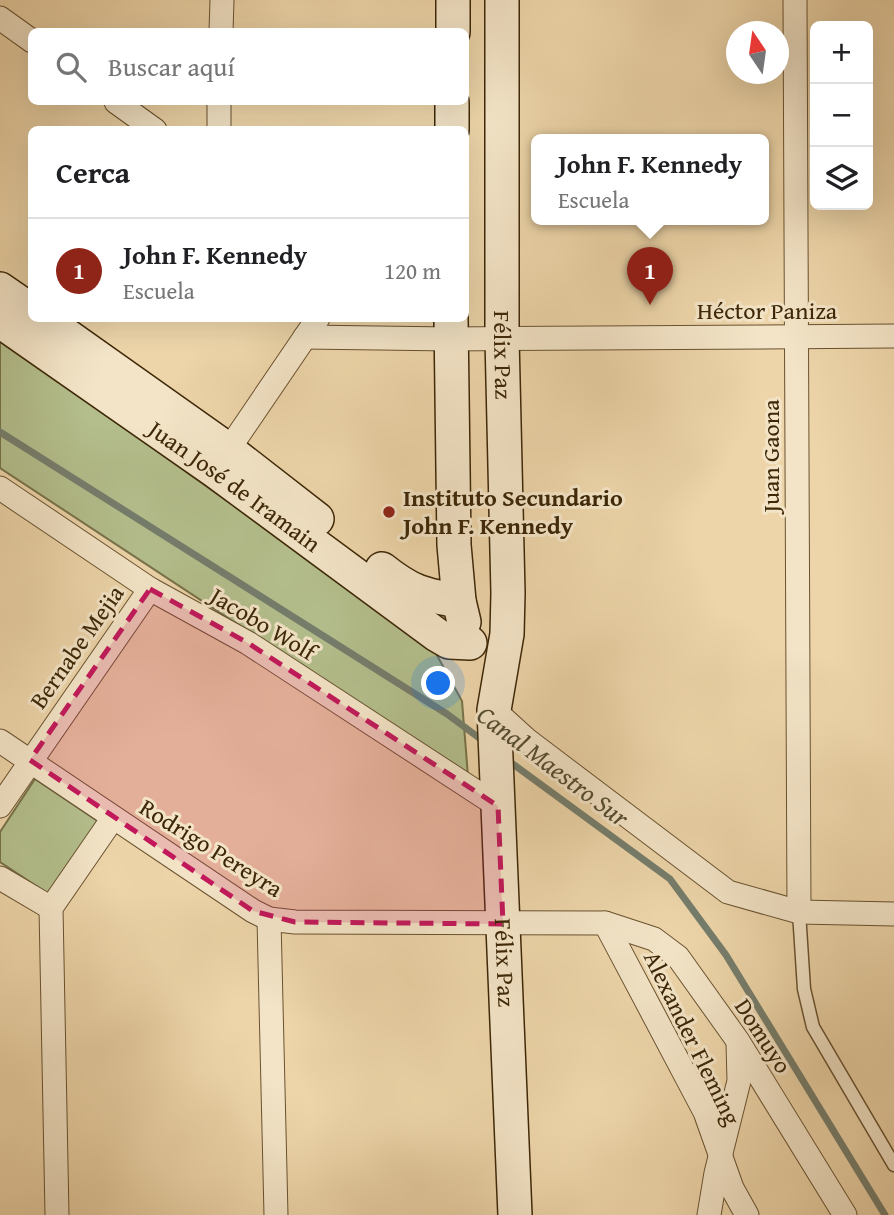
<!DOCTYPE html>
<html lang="es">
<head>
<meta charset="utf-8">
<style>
	:root { --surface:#fff; --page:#f6f6f6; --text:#202124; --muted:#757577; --line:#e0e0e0; --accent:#8f2418 }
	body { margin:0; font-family:"Gentium Book Plus",serif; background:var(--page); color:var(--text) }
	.controls { position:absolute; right:21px; top:21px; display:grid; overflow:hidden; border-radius:10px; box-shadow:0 7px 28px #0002 }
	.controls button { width:63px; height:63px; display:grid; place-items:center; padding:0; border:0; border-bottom:2px solid var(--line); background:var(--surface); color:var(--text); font:35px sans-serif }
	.compass { position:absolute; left:726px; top:21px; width:63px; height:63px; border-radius:50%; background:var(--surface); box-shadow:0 7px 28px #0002; rotate:347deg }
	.you { position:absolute; left:439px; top:684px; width:24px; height:24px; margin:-18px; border:5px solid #fff; border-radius:50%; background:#1a73e8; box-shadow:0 0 0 10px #1a73e833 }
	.badge { display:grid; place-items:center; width:46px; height:46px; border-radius:50%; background:var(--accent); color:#fff; font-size:23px; font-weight:700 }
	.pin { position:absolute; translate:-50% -58px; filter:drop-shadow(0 2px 4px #0008) }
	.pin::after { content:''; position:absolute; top:37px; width:24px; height:21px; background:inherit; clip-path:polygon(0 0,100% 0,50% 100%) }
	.popup { position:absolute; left:531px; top:134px; width:238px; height:91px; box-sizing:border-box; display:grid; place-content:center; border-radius:10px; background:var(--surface); filter:drop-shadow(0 2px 5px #0005); font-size:23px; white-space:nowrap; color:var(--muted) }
	.popup b { font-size:26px; color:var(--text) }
	.popup::after { content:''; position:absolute; left:50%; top:100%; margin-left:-14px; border:14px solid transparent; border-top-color:var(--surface) }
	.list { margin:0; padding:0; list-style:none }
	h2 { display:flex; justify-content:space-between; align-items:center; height:91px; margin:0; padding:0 28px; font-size:30px }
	h2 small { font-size:23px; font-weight:400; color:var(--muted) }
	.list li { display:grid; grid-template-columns:46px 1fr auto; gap:21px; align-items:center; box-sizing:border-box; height:105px; padding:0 28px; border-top:2px solid var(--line) }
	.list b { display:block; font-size:26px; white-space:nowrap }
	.list p { margin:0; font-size:23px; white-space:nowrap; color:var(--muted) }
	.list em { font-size:23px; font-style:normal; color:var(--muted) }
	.icon { flex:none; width:38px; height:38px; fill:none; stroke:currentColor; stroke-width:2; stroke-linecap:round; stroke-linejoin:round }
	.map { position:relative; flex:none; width:894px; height:1215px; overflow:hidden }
	.search { position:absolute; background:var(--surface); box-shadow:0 7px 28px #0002; left:28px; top:28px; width:441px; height:77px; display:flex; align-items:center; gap:18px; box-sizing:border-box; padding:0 24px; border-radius:10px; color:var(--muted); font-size:26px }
	.panel { position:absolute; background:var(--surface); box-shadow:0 7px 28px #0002; left:28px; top:126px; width:441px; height:196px; border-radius:10px }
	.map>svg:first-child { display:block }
</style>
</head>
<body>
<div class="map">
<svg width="894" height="1215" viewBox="0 0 894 1215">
	<rect width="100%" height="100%" fill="#edd5a9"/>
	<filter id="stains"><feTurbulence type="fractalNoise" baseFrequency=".00286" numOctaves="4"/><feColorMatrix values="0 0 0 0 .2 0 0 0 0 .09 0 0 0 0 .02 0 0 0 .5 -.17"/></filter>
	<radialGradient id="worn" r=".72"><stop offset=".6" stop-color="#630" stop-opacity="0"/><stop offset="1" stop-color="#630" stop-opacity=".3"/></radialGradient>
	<g fill="#b3be8c" stroke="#78724a" stroke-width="2">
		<path d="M0 339 433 648 462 701 468 776 0 468Z"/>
		<path d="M35 779 99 822 50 895 0 862V832Z"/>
	</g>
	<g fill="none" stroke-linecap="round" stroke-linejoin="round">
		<g stroke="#757d6c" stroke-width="7">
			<path d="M0 432 447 714 486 743"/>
			<path d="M506 759 670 879 726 955 885 1215"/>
		</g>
		<defs>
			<path id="lane" d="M799 912 804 989 813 1027 894 1165"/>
			<g id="street">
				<path d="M795 0 799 912"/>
				<path d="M0 18 32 41"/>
				<path d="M221 32 222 0"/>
				<path d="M116 102 155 130"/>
				<path d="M219 130V102"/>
				<path d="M305 337 451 339 894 336"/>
				<path d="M220 462 318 318"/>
				<path d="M0 488 150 589 248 643 498 806"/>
				<path d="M494 710 527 740 728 892 799 912 894 914"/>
				<path d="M0 741 253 911 269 919 295 922 605 923 654 939 678 957 738 1041 845 1215"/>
				<path d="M0 806 150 589"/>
				<path d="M0 878 51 908"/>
				<path d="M269 919 276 1215"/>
				<path d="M605 923 705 1112 732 1188 747 1215"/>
				<path d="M57 1215 51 908 113 818"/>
				<path d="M709 1215 716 1173 739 1081 738 1043"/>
			</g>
			<g id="secondary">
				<path id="s1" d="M502 0V338L508 593 507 634 494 710 515 1215"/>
				<path d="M453 32V0"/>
				<path d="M452 130V102"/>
				<path d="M0 289 32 311"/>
				<path d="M42 318 227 449 317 519"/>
				<path d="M451 318 454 545 459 601 464 622"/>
				<path id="s2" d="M0 321 215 471 437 635 449 642 470 643"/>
				<path d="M382 569C411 592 423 595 459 601"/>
			</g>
		</defs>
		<use href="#lane" stroke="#695230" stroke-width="15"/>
		<use href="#street" stroke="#695230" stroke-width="25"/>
		<use href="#secondary" stroke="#3d2707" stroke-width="36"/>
		<use href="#lane" stroke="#f3e4c7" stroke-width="12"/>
		<use href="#street" stroke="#f3e4c7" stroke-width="23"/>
		<use href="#secondary" stroke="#f3e4c7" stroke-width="33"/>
	</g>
	<path fill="#c2185b" fill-opacity="0.2" stroke="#c2185b" stroke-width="5" stroke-dasharray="14 9" stroke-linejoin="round" d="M150 589 248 643 498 806 503 924 295 922 253 911 30 760Z"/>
	<circle fill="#8f2418" stroke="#f3e4c7" stroke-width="2.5" cx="389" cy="512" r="7"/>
	<g text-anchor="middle" stroke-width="6" stroke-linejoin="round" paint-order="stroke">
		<g font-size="24" fill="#3d2707" stroke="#f3e4c7">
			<text x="767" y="319">Héctor Paniza</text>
			<text dy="8" stroke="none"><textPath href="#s1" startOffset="355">Félix Paz</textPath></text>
			<text transform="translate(771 456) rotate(-90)" y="8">Juan Gaona</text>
			<text dy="8" stroke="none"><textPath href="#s2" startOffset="287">Juan José de Iramain</textPath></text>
			<text transform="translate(263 624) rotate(31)" y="8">Jacobo Wolf</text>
			<text transform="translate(77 647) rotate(-55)" y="8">Bernabe Mejia</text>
			<text transform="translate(211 848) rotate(32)" y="8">Rodrigo Pereyra</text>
			<text dy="8" stroke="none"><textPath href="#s1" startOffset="964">Félix Paz</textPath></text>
			<text transform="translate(763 1036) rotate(57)" y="8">Domuyo</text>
			<text transform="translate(692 1038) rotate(64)" y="8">Alexander Fleming</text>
		</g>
		<g font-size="24" font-weight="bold" fill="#3d2707" stroke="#f3e4c7" text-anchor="start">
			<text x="403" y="506">Instituto Secundario<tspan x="403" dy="28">John F. Kennedy</tspan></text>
		</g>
		<g font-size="26" font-style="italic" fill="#544b31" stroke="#f3e4c7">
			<text transform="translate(553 766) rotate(37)" y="9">Canal Maestro Sur</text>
		</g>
	</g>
	<rect width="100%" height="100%" filter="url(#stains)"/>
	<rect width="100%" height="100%" fill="url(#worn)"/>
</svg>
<div class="controls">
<button>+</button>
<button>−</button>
<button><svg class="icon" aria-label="layers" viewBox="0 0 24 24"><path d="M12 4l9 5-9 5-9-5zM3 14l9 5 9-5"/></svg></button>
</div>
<svg class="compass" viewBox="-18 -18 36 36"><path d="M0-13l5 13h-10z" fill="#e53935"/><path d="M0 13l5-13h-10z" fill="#757577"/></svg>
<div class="you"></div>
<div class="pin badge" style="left:650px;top:305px">1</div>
<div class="popup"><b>John F. Kennedy</b>Escuela</div>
<div class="search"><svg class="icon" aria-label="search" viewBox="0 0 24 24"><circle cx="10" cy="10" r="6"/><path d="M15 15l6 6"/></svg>Buscar aquí</div>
<section class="panel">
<h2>Cerca<small></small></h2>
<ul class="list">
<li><span class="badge">1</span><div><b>John F. Kennedy</b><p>Escuela</p></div><em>120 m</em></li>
</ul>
</section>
</div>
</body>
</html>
